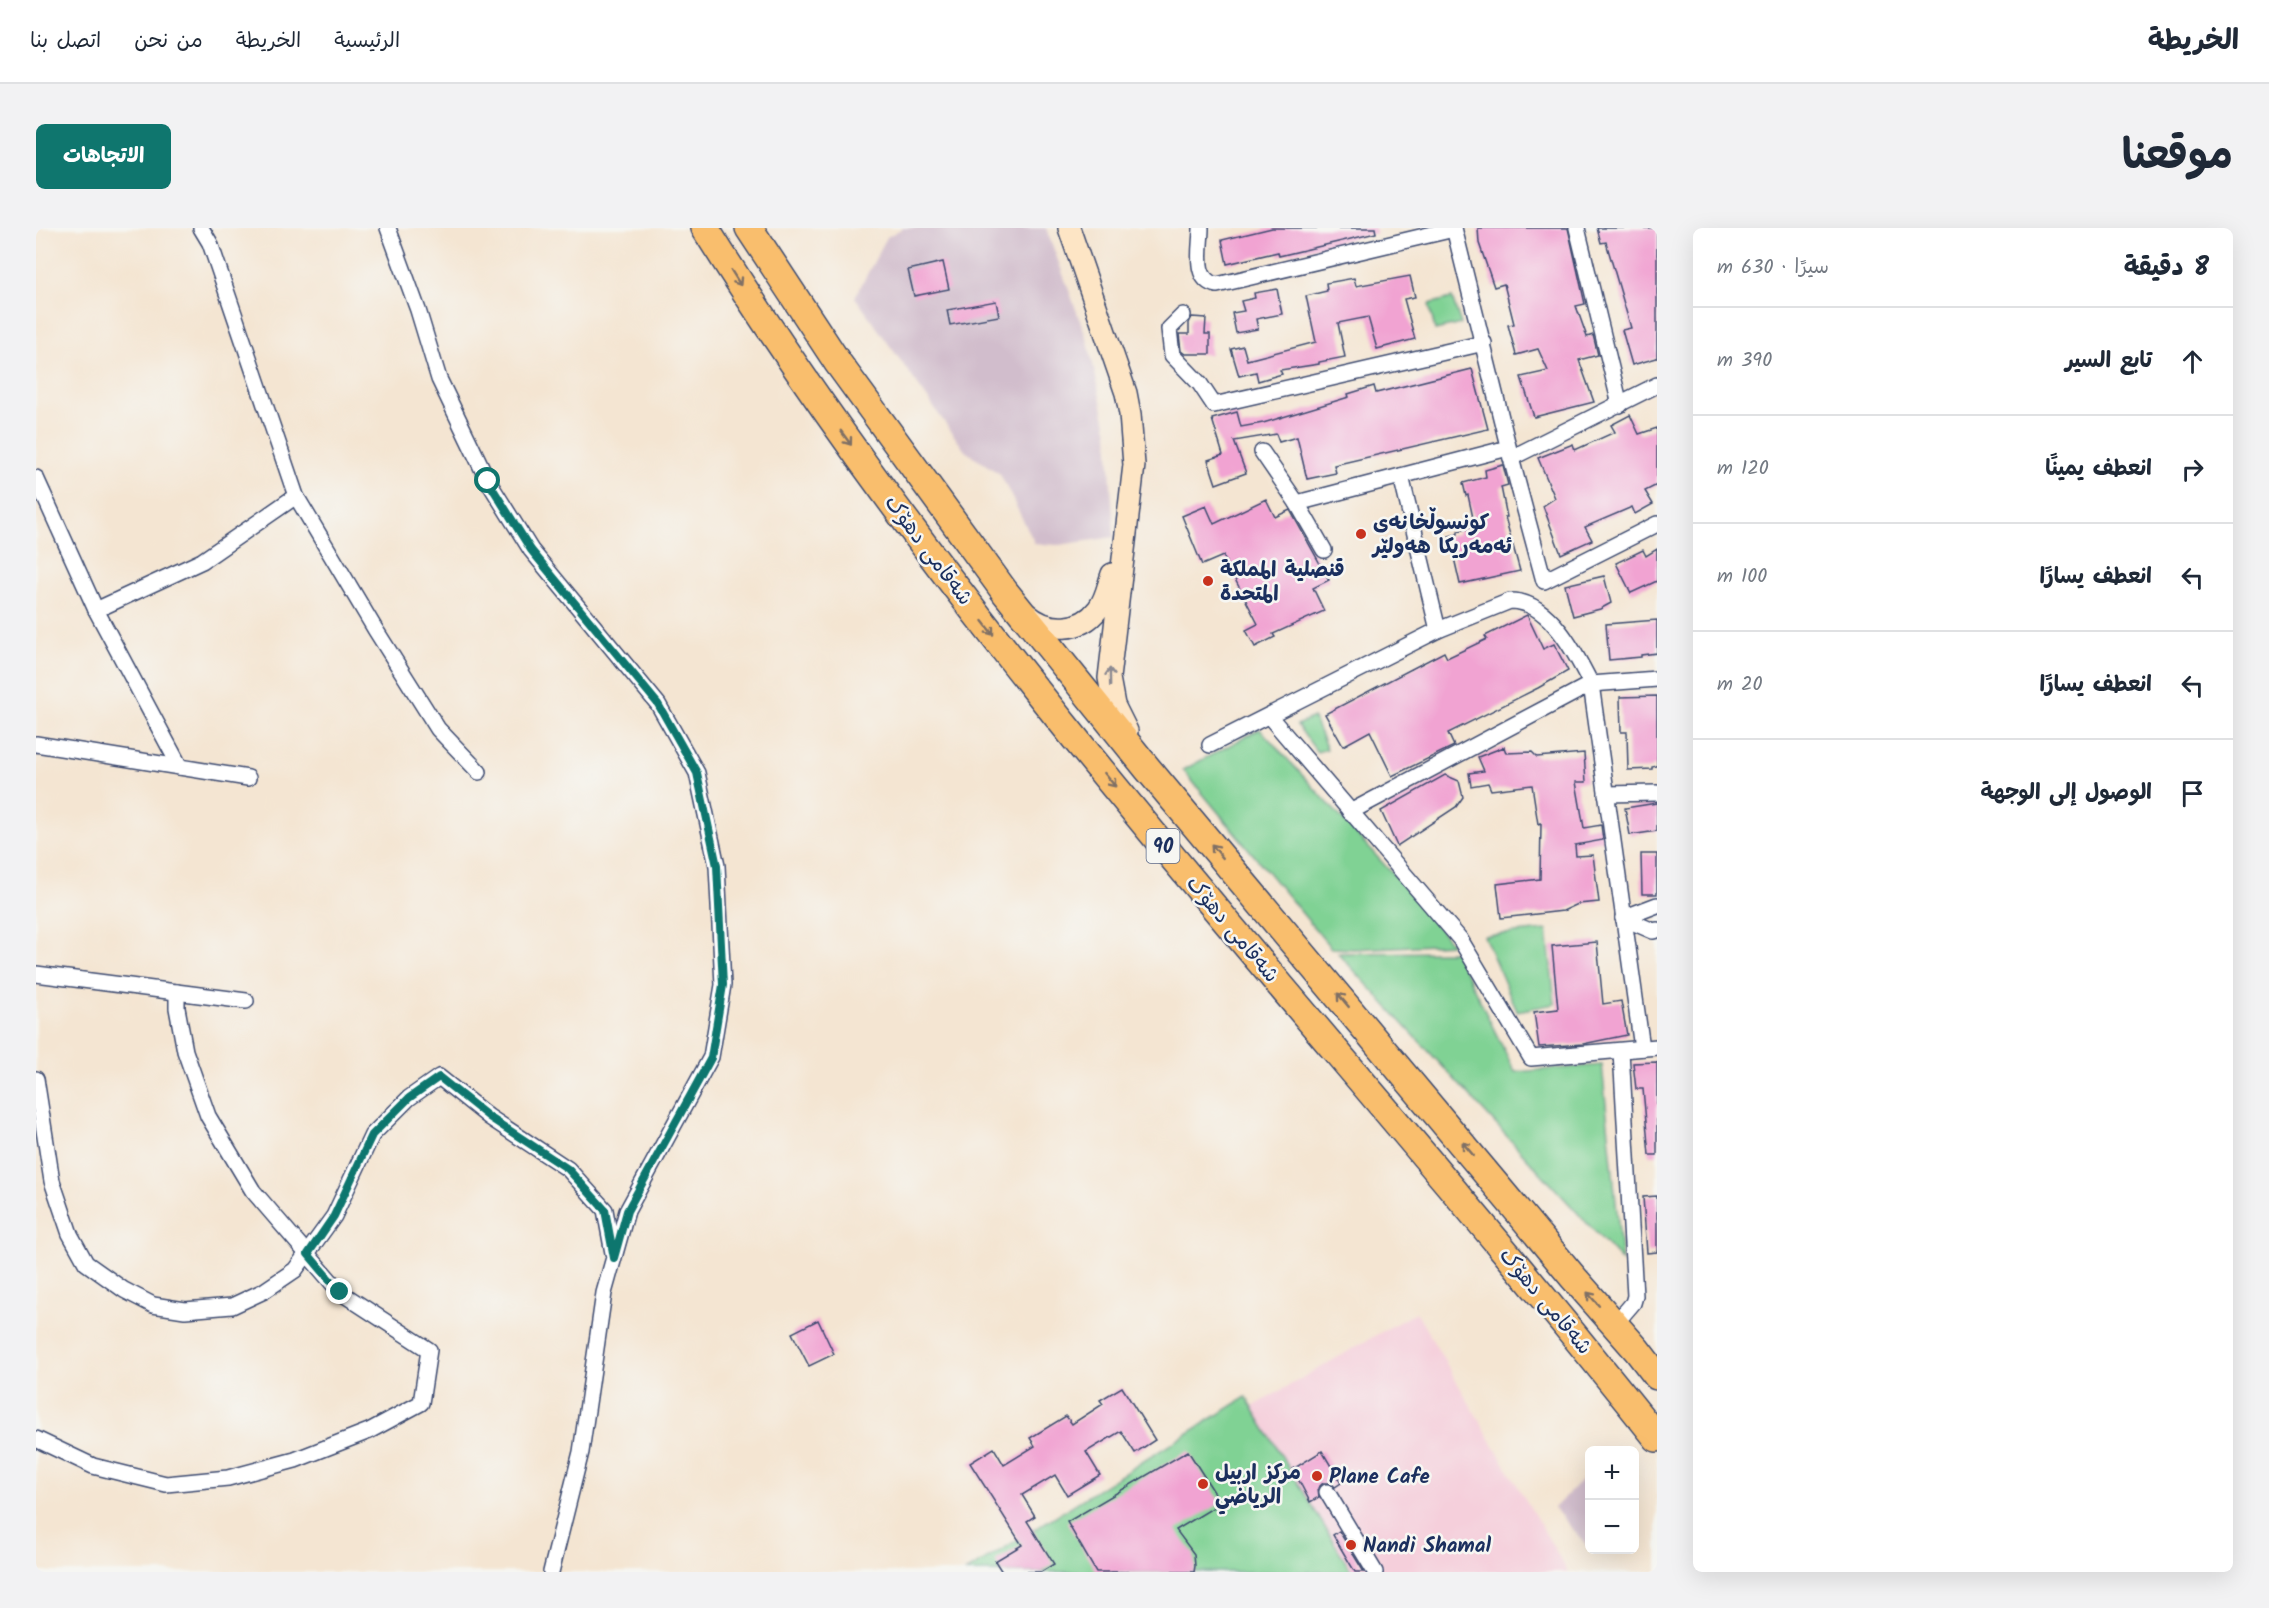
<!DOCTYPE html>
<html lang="ar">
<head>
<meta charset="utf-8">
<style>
	:root { --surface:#fff; --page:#f2f2f3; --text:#1f2937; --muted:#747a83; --line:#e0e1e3; --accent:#0f766e }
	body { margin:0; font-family:Kalam,"Playpen Sans Arabic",sans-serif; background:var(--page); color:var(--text); direction:rtl }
	.controls { position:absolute; right:18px; bottom:18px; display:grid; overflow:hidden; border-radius:9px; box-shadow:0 6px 24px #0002 }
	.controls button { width:54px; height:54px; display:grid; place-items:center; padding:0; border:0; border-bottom:2px solid var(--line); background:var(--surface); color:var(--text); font:30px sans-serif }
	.stop { position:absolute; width:18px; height:18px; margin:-14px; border:4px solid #0f766e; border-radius:50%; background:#fff }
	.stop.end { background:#0f766e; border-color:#fff; box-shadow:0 2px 6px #0008 }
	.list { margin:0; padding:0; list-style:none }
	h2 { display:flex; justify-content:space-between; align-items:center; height:78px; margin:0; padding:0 24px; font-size:26px }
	h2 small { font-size:20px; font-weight:400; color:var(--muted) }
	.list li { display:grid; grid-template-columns:39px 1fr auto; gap:18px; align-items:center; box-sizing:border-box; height:108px; padding:0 24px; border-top:2px solid var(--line) }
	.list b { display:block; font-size:22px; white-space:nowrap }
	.list em { font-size:20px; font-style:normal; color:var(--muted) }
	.icon { flex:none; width:33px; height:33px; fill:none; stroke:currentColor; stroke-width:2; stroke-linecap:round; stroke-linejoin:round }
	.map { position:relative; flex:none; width:1621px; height:1344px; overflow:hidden; direction:ltr; border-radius:9px }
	header { display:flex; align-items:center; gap:36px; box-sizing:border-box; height:84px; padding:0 30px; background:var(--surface); border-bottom:2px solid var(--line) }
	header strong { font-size:28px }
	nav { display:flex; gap:33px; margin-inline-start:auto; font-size:21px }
	.intro { display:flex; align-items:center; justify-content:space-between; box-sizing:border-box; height:144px; padding:0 36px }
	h1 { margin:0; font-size:42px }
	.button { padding:15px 27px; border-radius:9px; background:var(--accent); color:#fff; font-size:21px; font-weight:700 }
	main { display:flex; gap:36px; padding:0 36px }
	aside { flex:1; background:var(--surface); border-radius:9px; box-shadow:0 6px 24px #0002 }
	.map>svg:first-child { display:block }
</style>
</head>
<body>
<header>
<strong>الخريطة</strong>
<nav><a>الرئيسية</a><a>الخريطة</a><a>من نحن</a><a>اتصل بنا</a></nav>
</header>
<div class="intro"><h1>موقعنا</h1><a class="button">الاتجاهات</a></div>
<main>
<aside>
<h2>8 دقيقة<small>سيرًا · 630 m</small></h2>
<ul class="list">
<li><svg class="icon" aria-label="ahead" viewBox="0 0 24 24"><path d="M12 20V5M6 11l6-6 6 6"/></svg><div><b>تابع السير</b></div><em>390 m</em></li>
<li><svg class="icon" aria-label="right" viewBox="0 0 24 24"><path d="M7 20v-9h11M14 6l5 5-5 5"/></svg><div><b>انعطف يمينًا</b></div><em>120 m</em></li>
<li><svg class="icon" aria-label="left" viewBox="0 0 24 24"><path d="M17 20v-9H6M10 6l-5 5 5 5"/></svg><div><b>انعطف يسارًا</b></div><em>100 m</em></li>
<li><svg class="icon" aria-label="left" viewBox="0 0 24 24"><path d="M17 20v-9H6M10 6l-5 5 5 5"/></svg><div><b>انعطف يسارًا</b></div><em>20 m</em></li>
<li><svg class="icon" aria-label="arrive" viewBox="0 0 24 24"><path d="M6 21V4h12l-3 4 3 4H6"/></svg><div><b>الوصول إلى الوجهة</b></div></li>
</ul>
</aside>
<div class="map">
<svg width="1621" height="1344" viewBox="0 0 1621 1344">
	<rect width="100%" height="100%" fill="#f6f6f2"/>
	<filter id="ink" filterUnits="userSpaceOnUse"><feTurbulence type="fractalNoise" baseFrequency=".0167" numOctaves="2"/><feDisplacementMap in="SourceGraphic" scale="12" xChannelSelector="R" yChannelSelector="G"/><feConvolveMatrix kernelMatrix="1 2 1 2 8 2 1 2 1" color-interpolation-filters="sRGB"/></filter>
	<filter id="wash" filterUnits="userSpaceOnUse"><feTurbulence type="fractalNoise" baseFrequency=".008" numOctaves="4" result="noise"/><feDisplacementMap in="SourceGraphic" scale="24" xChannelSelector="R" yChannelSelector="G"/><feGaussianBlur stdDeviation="1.35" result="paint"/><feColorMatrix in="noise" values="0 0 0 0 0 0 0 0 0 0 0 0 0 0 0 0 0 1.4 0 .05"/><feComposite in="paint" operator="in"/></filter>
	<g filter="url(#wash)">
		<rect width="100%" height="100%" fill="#f4e5d2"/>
		<path fill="#f5cfdb" d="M1380 1084 1532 1344H932Z"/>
		<g fill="#d1bdcc">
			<path d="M867 0H1010L1052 114 1072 205 1078 309 1023 317 999 316 964 246 929 223 819 69 851 9Z"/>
			<path d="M1553 1245 1554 1321 1518 1280Z"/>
		</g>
		<g fill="#80d294" stroke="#4e8079" stroke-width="1.5">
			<path d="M1416 70 1425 96 1399 102 1393 76Z"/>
			<path d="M1277 489 1291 521 1281 524 1261 497Z"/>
			<path d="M1224 501 1367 657 1416 716 1318 721 1295 720 1147 542Z"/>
			<path d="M1511 702 1519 776 1481 783 1448 708Z"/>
			<path d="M1420 724 1479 844 1566 837 1586 1033 1302 725Z"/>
			<path d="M1210 1169 1316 1344H930Z"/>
		</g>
		<g id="blocks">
			<g fill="#f1a3d2">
				<path d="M1236 0H1339L1340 5 1243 28 1242 24 1191 36 1186 12Z"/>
				<path d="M1442 0H1532L1549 76 1540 78 1551 109 1557 107 1562 127 1543 132 1558 174 1498 189 1485 149 1512 143 1502 121 1480 127 1472 97 1478 96 1468 56 1458 59 1443 15Z"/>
				<path d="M1561 0H1621V130L1596 137 1586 102 1595 100 1570 14 1565 15Z"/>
				<path d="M907 34 913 61 878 68 872 42Z"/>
				<path d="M1374 48 1379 69 1368 71 1379 111 1341 121 1332 89 1302 95 1309 129 1283 134V136L1244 142 1246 146 1222 153 1220 144 1203 148 1195 121 1207 118 1211 132 1280 114 1270 68 1291 63 1290 55 1318 50 1320 58Z"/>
				<path d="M1241 61 1246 86 1220 91 1222 101 1200 105 1196 85 1208 83 1205 73 1219 70 1218 65Z"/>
				<path d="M960 73 963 88 914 97 911 82Z"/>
				<path d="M1156 89 1170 90 1169 106H1174V126H1149L1145 123 1143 106H1153V95Z"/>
				<path d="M1436 141 1452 201 1298 237 1300 245 1271 251 1261 209 1243 214 1240 206 1198 213 1210 245 1180 256 1172 232 1187 227 1176 191 1201 184 1205 199 1227 195 1313 169 1312 166 1338 158 1340 165Z"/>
				<path d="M1594 187 1603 206 1621 200V257L1609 263 1617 276 1599 286 1596 279 1549 299 1556 312 1525 326 1507 278 1519 270 1502 230 1537 216 1539 222 1579 204 1575 197Z"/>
				<path d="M1467 237 1472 257 1465 259 1471 289H1469L1484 343 1424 356 1413 308 1422 306V303L1439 299 1432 267 1430 268 1427 255 1450 249 1449 242Z"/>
				<path d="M1230 271 1239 289 1254 282 1293 352 1277 360 1288 383 1237 406 1239 409 1219 419 1210 402 1222 396 1187 328 1166 337 1146 288 1170 278 1178 296Z"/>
				<path d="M1621 321V353L1595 365 1580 335 1607 322 1610 328Z"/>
				<path d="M1568 348 1575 375 1564 381 1537 388 1529 357Z"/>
				<path d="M1491 387 1507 421 1518 416 1532 443 1502 460 1412 505 1418 518 1356 548 1334 503 1307 518 1289 486 1408 424 1411 430 1451 411 1449 408Z"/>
				<path d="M1621 392V425L1605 427V429L1573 432 1570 396Z"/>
				<path d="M1621 468V538L1616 539V541L1592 542 1591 504H1585L1584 469Z"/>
				<path d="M1468 519 1470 525 1496 524 1501 529 1548 525 1550 554H1540L1548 600 1565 597 1567 612 1539 617 1540 628 1557 627 1563 674 1542 676 1527 683 1465 690 1461 656 1504 651 1505 595 1502 596 1496 557 1455 562 1452 555 1435 558 1433 545 1448 543 1442 529Z"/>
				<path d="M1409 547 1423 553 1427 569 1420 579 1361 618 1345 583Z"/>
				<path d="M1621 575V603L1594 607 1589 580Z"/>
				<path d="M1605 626H1621V666H1606Z"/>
				<path d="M1561 714 1567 776 1585 773 1591 807 1547 816 1503 819 1498 784 1522 781 1516 718Z"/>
				<path d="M1621 834V927H1613L1607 861H1600L1597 835Z"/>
				<path d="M1621 968V1024L1611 1025 1607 969Z"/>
				<path d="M782 1092 798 1126 773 1138 756 1105Z"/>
				<path d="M1086 1159 1119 1212 1099 1225 1085 1203 1050 1224 1064 1247 1031 1267 1019 1247 986 1267 999 1288 991 1293 1018 1336 1005 1344H966L959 1333 986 1317 934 1235 958 1220 968 1237 999 1218 994 1210 1030 1188 1036 1196 1067 1176 1064 1172Z"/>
				<path d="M1152 1223 1185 1275 1140 1302 1158 1326 1159 1338 1158 1344H1060L1031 1294Z"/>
				<path d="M1286 1223 1305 1255 1299 1259 1295 1255H1287L1282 1260 1283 1269 1274 1274 1257 1241Z"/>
				<path d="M1303 1303 1328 1344H1319L1310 1329 1297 1307Z"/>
			</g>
		</g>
	</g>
	<g filter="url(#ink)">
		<use href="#blocks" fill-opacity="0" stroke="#3c4a6f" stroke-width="1.5"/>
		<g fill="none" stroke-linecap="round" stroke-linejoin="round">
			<defs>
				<g id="street">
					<path d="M165 0 174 15 260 268 339 401 402 501 443 544"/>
					<path d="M352 0 382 82 403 151 452 253 495 322 622 476 661 545 681 638 687 757 675 829 591 983 568 1065 545 1224 515 1344"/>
					<path d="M1165 0C1165 19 1156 53 1181 57L1418 1"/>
					<path d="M1418 0 1475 230 1508 353 1621 296"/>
					<path d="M1541 0 1584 177"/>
					<path d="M1147 87 1133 101 1136 127 1164 156 1178 177 1448 115"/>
					<path d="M1226 224 1261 275 1288 322"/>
					<path d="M1475 230 1621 157"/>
					<path d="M1365 248 1402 402"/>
					<path d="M0 250 60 382 144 539"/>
					<path d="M1261 275 1472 220"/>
					<path d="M60 382 166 333 260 268"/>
					<path d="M1233 488 1424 711 1495 830 1621 819"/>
					<path d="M0 516 212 550"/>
					<path d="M1174 517 1402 402 1474 373C1513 372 1540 426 1555 456L1606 820"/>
					<path d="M1570 566 1621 565"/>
					<path d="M1314 584 1555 456 1621 451"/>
					<path d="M1587 690 1617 703 1621 702"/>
					<path d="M1587 690 1621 677"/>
					<path d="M0 746 210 773"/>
					<path d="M0 851 16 953 34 1006 50 1035 88 1062 117 1077 149 1082 196 1078 228 1063 259 1042 298 988 336 907 373 870 403 849 453 889 532 941 569 982 577 1025"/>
					<path d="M1579 1096 1597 1075 1599 1068 1585 823"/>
					<path d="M0 1211 57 1238 130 1256 192 1250 259 1232 333 1203 385 1175 393 1122 304 1064 217 963 172 888 149 823 141 780V764"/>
					<path d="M1291 1264 1339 1344"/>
				</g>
				<g id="secondary">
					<path d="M1033 0 1090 165 1094 186 1098 237 1073 450 1078 477 1091 503"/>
					<path d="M991 386C1012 405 1045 404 1062 381 1070 371 1072 357 1076 346"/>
				</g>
				<g id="highway">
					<path d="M669 0C941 437 1302 808 1621 1210"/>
					<path d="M713 0 802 135 969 364 1111 540 1537 1049 1601 1122 1621 1148"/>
				</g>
			</defs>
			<use href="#street" stroke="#3c4a6f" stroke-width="18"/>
			<use href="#secondary" stroke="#3c4a6f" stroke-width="24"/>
			<use href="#highway" stroke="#3c4a6f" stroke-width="30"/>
			<use href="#street" stroke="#fff" stroke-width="15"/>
			<use href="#secondary" stroke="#fde5c5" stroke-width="21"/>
			<use href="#highway" stroke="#f9be6d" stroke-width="27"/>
		</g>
		<defs><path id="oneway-shaft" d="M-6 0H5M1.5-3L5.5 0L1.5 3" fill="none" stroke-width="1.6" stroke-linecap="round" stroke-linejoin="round" transform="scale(1.5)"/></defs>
		<g stroke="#7f6f65">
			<use href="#oneway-shaft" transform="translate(700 50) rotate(58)"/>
			<use href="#oneway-shaft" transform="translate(810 210) rotate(54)"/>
			<use href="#oneway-shaft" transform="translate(952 400) rotate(52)"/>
			<use href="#oneway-shaft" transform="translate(1074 552) rotate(51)"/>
			<use href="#oneway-shaft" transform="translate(1181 623) rotate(-130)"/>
			<use href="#oneway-shaft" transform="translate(1307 772) rotate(-130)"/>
			<use href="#oneway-shaft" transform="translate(1432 921) rotate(-130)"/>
			<use href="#oneway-shaft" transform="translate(1557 1071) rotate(-131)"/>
		</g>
		<use stroke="#8c8a92" href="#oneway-shaft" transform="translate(1074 449) rotate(-91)"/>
	</g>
	<g fill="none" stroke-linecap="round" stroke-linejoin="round" filter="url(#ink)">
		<path stroke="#0f766e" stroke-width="8" d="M304 1064 272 1026 298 988 336 907 373 870 403 849 453 889 532 941 569 982 578 1030 591 983 675 830 687 757 681 638 661 545 622 476 495 322 452 253"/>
	</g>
	<g fill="#c8321e" stroke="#f6f6f2" stroke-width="2">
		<circle cx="1325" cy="306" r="6"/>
		<circle cx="1172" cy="353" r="6"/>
		<circle cx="1281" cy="1248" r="6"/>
		<circle cx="1167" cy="1256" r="6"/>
		<circle cx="1315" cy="1317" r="6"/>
	</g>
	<g text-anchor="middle" stroke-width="5" stroke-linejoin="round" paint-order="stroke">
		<rect fill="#f6f6f2" stroke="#5d6b8a" stroke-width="1.5" x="1110.5" y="601" width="33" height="34" rx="4.5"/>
		<g font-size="20" font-weight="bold" fill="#1b2f5e">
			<text x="1127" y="625">90</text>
		</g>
		<g font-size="21" font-weight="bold" fill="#1b2f5e" stroke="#f6f6f2" text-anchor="start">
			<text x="1337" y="301">کونسوڵخانەی<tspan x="1337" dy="24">ئەمەریکا هەولێر</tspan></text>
			<text x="1184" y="348">قنصلية المملكة<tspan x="1184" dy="24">المتحدة</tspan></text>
			<text x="1179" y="1251">مركز اربيل<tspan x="1179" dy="24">الرياضي</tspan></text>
			<text x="1293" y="1255">Plane Cafe</text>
			<text x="1327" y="1324">Nandi Shamal</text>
		</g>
		<g font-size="21" fill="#1b2f5e" stroke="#f6f6f2">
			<text transform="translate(893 322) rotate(53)" y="7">شەقامی دهۆک</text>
			<text transform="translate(1197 701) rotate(50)" y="7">شەقامی دهۆک</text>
			<text transform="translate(1510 1073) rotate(50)" y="7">شەقامی دهۆک</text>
		</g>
	</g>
</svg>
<div class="controls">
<button>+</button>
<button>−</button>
</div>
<div class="stop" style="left:452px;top:253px"></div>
<div class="stop end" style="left:304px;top:1064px"></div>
</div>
</main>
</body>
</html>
